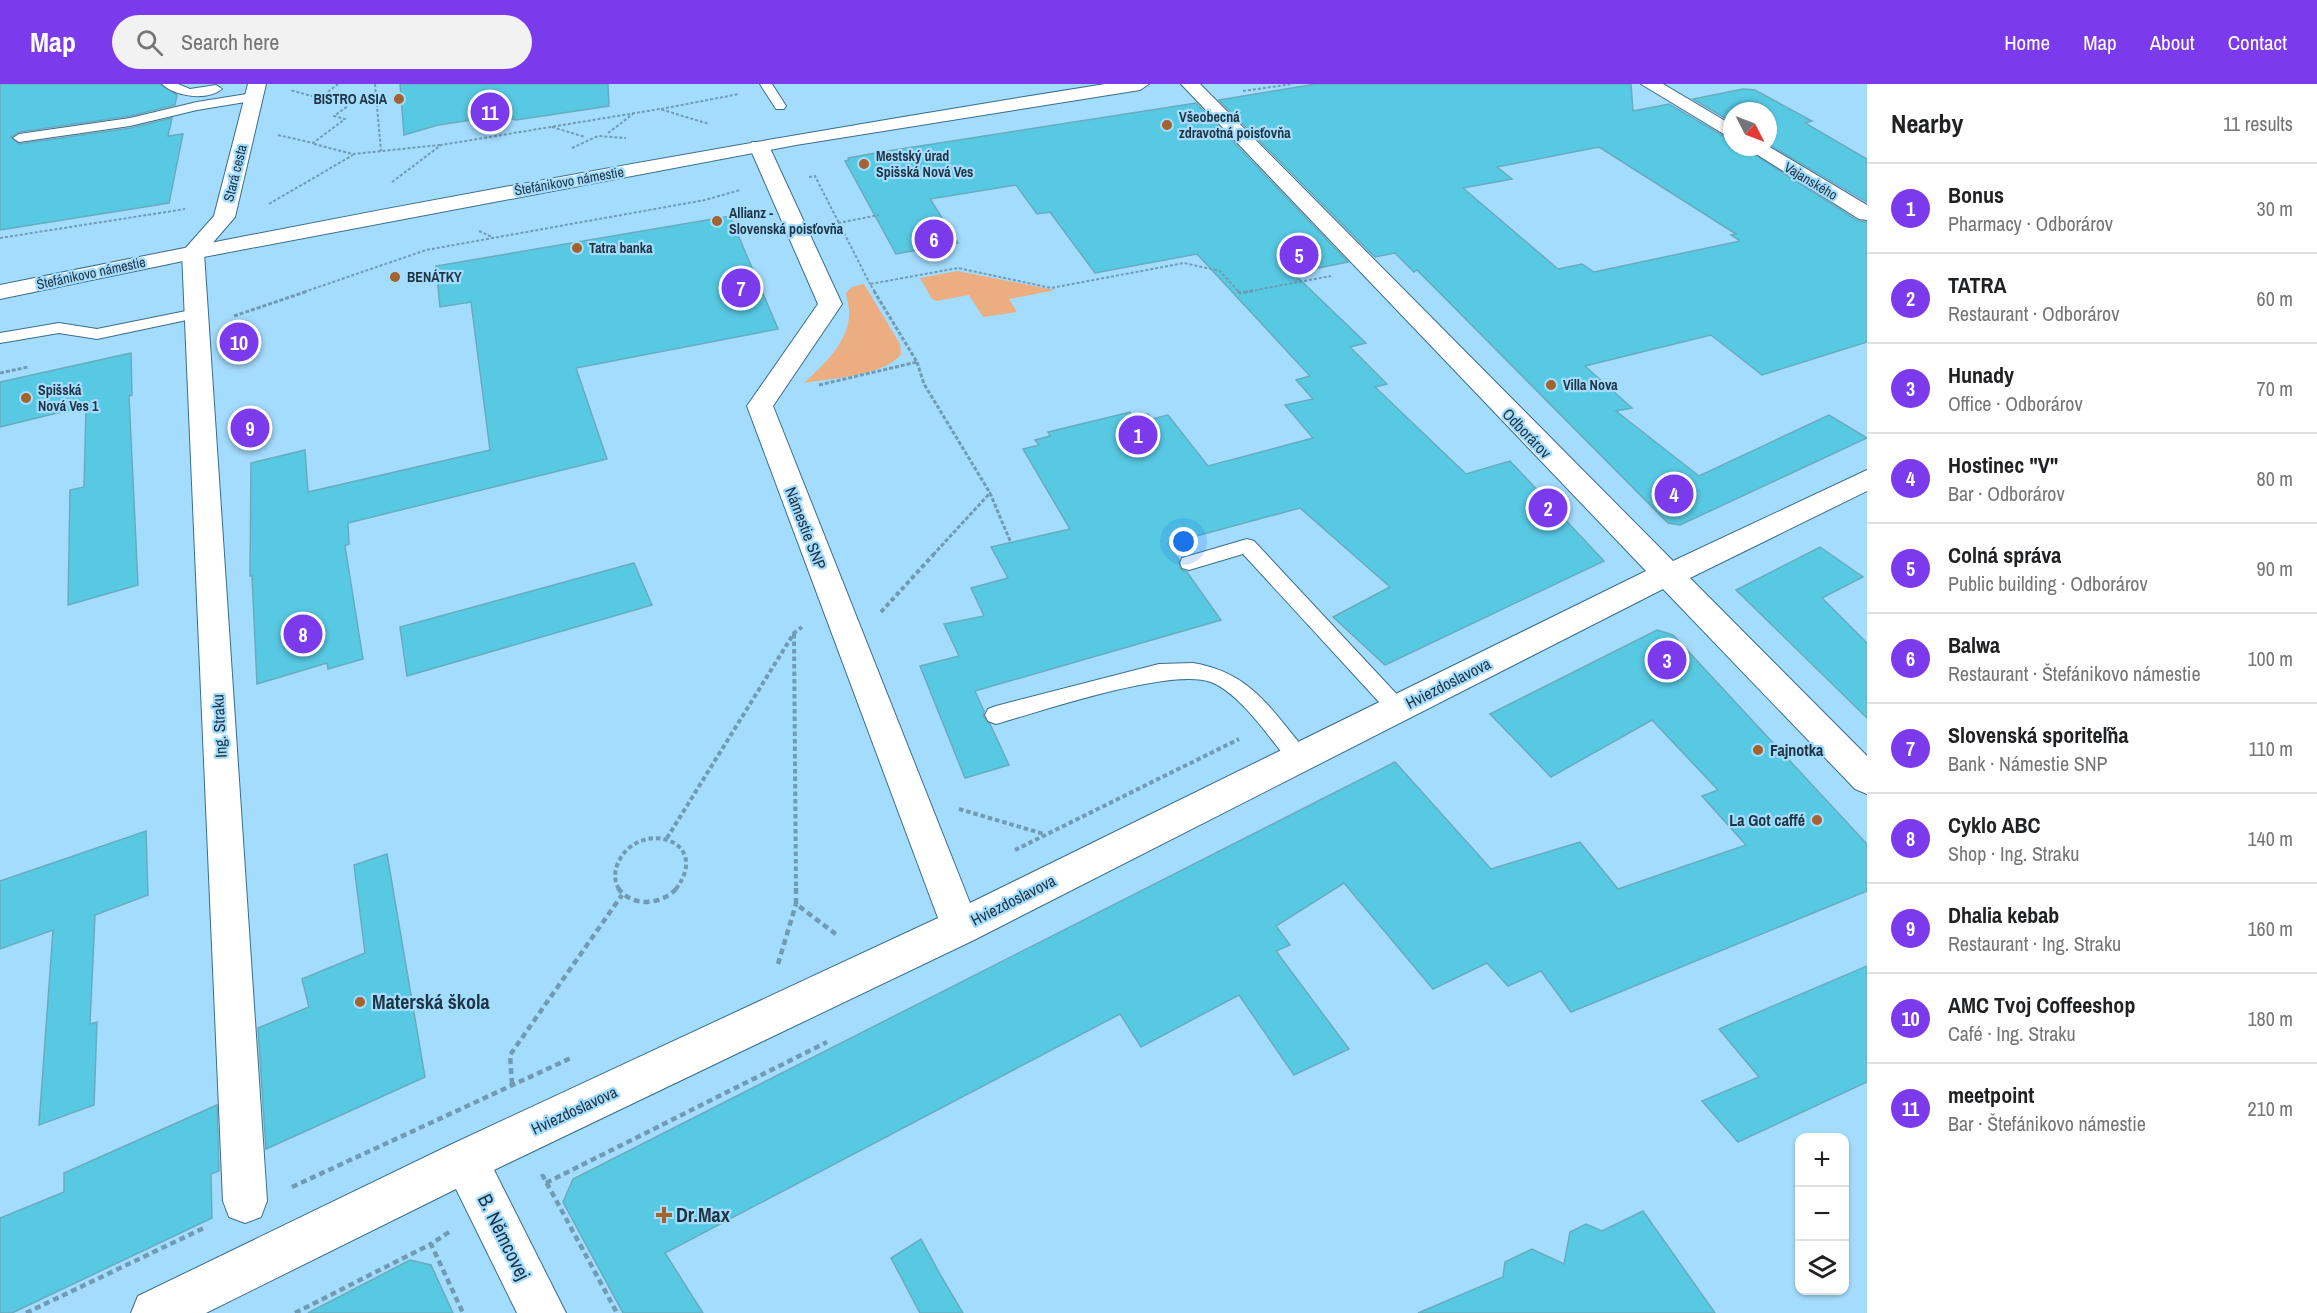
<!DOCTYPE html>
<html lang="en">
<head>
<meta charset="utf-8">
<style>
	:root { --surface:#fff; --page:#f2f2f2; --text:#202124; --muted:#757577; --line:#e0e0e0; --accent:#7c3aed }
	body { margin:0; font-family:"Archivo Narrow",sans-serif; background:var(--page); color:var(--text) }
	.controls { position:absolute; right:18px; bottom:18px; display:grid; overflow:hidden; border-radius:12px; box-shadow:0 2px 4px #0004 }
	.controls button { width:54px; height:54px; display:grid; place-items:center; padding:0; border:0; border-bottom:2px solid var(--line); background:var(--surface); color:var(--text); font:30px sans-serif }
	.compass { position:absolute; left:1723px; top:18px; width:54px; height:54px; border-radius:50%; background:var(--surface); box-shadow:0 2px 4px #0004; rotate:132deg }
	.you { position:absolute; left:1184px; top:458px; width:21px; height:21px; margin:-15px; border:4px solid #fff; border-radius:50%; background:#1a73e8; box-shadow:0 0 0 9px #1a73e833 }
	.badge { display:grid; place-items:center; width:39px; height:39px; border-radius:50%; background:var(--accent); color:#fff; font-size:20px; font-weight:700 }
	.pin { position:absolute; translate:-50% -50%; border:3px solid #fff; box-shadow:0 2px 6px #0006 }
	.list { margin:0; padding:0; list-style:none }
	h2 { display:flex; justify-content:space-between; align-items:center; height:78px; margin:0; padding:0 24px; font-size:26px }
	h2 small { font-size:20px; font-weight:400; color:var(--muted) }
	.list li { display:grid; grid-template-columns:39px 1fr auto; gap:18px; align-items:center; box-sizing:border-box; height:90px; padding:0 24px; border-top:2px solid var(--line) }
	.list b { display:block; font-size:22px; white-space:nowrap }
	.list p { margin:0; font-size:20px; white-space:nowrap; color:var(--muted) }
	.list em { font-size:20px; font-style:normal; color:var(--muted) }
	.icon { flex:none; width:33px; height:33px; fill:none; stroke:currentColor; stroke-width:2; stroke-linecap:round; stroke-linejoin:round }
	.map { position:relative; flex:none; width:1867px; height:1229px; overflow:hidden }
	header { display:flex; align-items:center; gap:36px; box-sizing:border-box; height:84px; padding:0 30px; background:var(--accent); color:#fff }
	header strong { font-size:28px }
	nav { display:flex; gap:33px; margin-inline-start:auto; font-size:21px }
	.search { width:420px; height:54px; background:var(--page); display:flex; align-items:center; gap:15px; box-sizing:border-box; padding:0 21px; border-radius:33px; color:var(--muted); font-size:22px }
	main { display:flex }
	aside { flex:1; background:var(--surface) }
	.map>svg:first-child { display:block }
</style>
</head>
<body>
<header>
<strong>Map</strong>
<div class="search"><svg class="icon" aria-label="search" viewBox="0 0 24 24"><circle cx="10" cy="10" r="6"/><path d="M15 15l6 6"/></svg>Search here</div>
<nav><a>Home</a><a>Map</a><a>About</a><a>Contact</a></nav>
</header>
<main>
<div class="map">
<svg width="1867" height="1229" viewBox="0 0 1867 1229">
	<rect width="100%" height="100%" fill="#a4dcfe"/>
	<g fill="#ecad81">
		<path d="M957 187 1055 206 1009 215 1017 228 983 233 969 211 936 217 932 215 920 194Z"/>
		<path d="M864 200 900 260 901 270C885 292 831 294 804 299 822 282 847 260 849 233 850 225 847 216 846 209L852 203Z"/>
	</g>
	<g fill="#58c9e3" stroke="#67acbe" stroke-width="1.5" fill-rule="evenodd">
		<path d="M0 0H160L177 11 175 21 130 32 19 48 11 53 19 60 131 44 172 34 168 52 183 50 169 119 0 146Z"/>
		<path d="M400 0H608L609 22 516 36 500 32 438 41 404 51Z"/>
		<path d="M1316 0H1631L1633 27 1669 20 1732 57V63H1743L1858 137 1867 138V258L1762 291 1711 251 1585 282 1632 324 1616 327 1699 392 1829 331 1867 354 1680 441 1668 439 1417 186 1414 188 1395 169 1375 173 1219 16ZM1599 63 1736 150 1731 151 1740 157 1594 188 1582 180 1558 185 1463 104 1512 95 1497 83Z"/>
		<path d="M1743 5 1755 6 1812 37 1805 39 1867 75V118L1768 60V27H1732V38L1693 15Z"/>
		<path d="M1196 19 1348 178 1293 189 1366 259 1350 263 1387 300 1375 303 1466 390 1510 377 1604 477 1385 581 1333 533 1390 503 1300 424 1167 460 1179 476 1180 485 1187 488 1221 536 975 607 984 627 983 632 990 640 1009 681 965 694 920 582 959 572 944 540 984 532 971 504 1008 494 991 463 1070 445 1023 365 1039 361 1035 356 1050 352 1048 348 1130 328 1133 333 1148 330 1152 335 1168 331 1208 382 1313 354 1285 321 1313 315 1296 296 1310 292 1197 170 1095 189 1050 128 1037 130 1016 101 930 115 958 159 896 170 845 77 849 76 848 74 875 69Z"/>
		<path d="M730 132 778 245 576 284 607 375 348 439 349 460 345 462 363 575 328 585 327 579 257 600 252 492H250L251 379 305 366 308 408 490 366 471 218 440 223 436 182Z"/>
		<path d="M131 269 132 311 129 312 138 501 68 521 70 406 84 403 86 322 0 343V298Z"/>
		<path d="M1820 463 1863 493 1822 514 1867 559V634L1736 506Z"/>
		<path d="M634 479 652 521 407 592 400 543Z"/>
		<path d="M1657 546 1673 551 1867 760V807L1571 928 1541 887 1508 902 1487 879 1433 905 1344 799 1276 842 1290 861 1276 867 1349 965 1294 991 1239 911 1141 963 1120 930 665 1169 703 1229H623L563 1118 573 1095 1395 678 1491 785 1580 758 1618 805 1746 761 1702 712 1718 706 1652 636 1551 693 1490 630Z"/>
		<path d="M146 747 148 811 95 831 90 940 97 938 94 1021 39 1041 53 846 0 865V797Z"/>
		<path d="M387 770 425 993 266 1065 258 944 309 923 302 895 365 869 354 781Z"/>
		<path d="M1867 882V998L1738 1058 1702 1017 1759 993 1719 945Z"/>
		<path d="M217 1021 219 1087 211 1090 212 1134 12 1229H0V1134L64 1108V1089Z"/>
		<path d="M1643 1127 1715 1229H1418L1503 1193 1505 1178 1532 1165 1564 1180 1570 1148 1586 1140 1602 1147Z"/>
		<path d="M921 1155 941 1192 963 1229H920L891 1174Z"/>
		<path d="M410 1176 431 1181 453 1229H308Z"/>
	</g>
	<g fill="none" stroke-linecap="round" stroke-linejoin="round">
		<defs>
			<g id="service">
				<path d="M162 0H178L190 5 216 1 222 5C207 17 176 13 162 0Z"/>
				<path d="M760 0H772L786 22 784 25H776Z"/>
				<path d="M253 9 257 10V16L197 26 130 42 19 58 13 54 19 50 130 34 197 18Z"/>
				<path d="M196 225 204 230 201 233 97 255 59 249 0 259V249L59 239 97 245Z"/>
				<path d="M1247 455 1254 457 1404 618 1408 624 1404 630 1397 633 1390 630 1243 470 1189 486 1182 484 1180 479 1182 474Z"/>
				<path d="M1193 579C1252 589 1270 625 1307 668L1310 674 1307 680 1299 683 1291 680C1271 656 1241 610 1211 598 1171 583 1042 627 996 640L988 637 985 631 988 625 996 622 1159 580Z"/>
			</g>
			<g id="minor">
				<path d="M248 0H266L235 133 204 169 267 1117 261 1133 245 1139 229 1133 223 1117 182 168 214 132Z"/>
				<path d="M1181 0H1200L1673 477 1867 386V407L1690 494 1867 672V710L1855 705 1663 505 974 856 494 1086 566 1229H517L456 1105 206 1229H131L138 1212 450 1061 938 834 747 322 818 220 749 62 752 58H766L769 62 842 220 773 322 970 819 1646 487Z"/>
				<path d="M1641 0H1663L1732 41V55Z"/>
				<path d="M1768 62 1867 121V136L1859 135 1745 63Z"/>
			</g>
			<path id="tertiary" d="M1105 0H1149L1140 6 796 61 193 175 0 215V201C367 126 735 59 1105 0Z"/>
		</defs>
		<use href="#service" stroke="#396e8c" stroke-width="2"/>
		<use href="#minor" stroke="#396e8c" stroke-width="2"/>
		<use href="#tertiary" stroke="#396e8c" stroke-width="2"/>
		<g stroke="#709bb5" stroke-width="2" stroke-dasharray="3 2" stroke-linecap="butt">
			<path d="M375 0 381 67"/>
			<path d="M1243 7 1293 0"/>
			<path d="M320 14 338 0"/>
			<path d="M661 25 739 10"/>
			<path d="M552 43 585 53"/>
			<path d="M608 49 633 30"/>
			<path d="M278 51 313 59 345 35 334 32 348 22 290 6"/>
			<path d="M314 60 353 70 440 61"/>
			<path d="M572 64 598 52 626 54"/>
			<path d="M809 93 815 92 870 200"/>
			<path d="M392 98 441 61 660 25 709 40"/>
			<path d="M269 120 353 71"/>
			<path d="M838 139 879 131"/>
			<path d="M479 147 494 154"/>
			<path d="M0 154 185 125"/>
			<path d="M304 208 426 166 705 116 740 106"/>
			<path d="M875 208 870 200 958 184 1051 204 1184 179 1220 187 1239 208"/>
			<path d="M1245 208 1331 192"/>
		</g>
		<g stroke="#709bb5" stroke-width="3" stroke-dasharray="4 2" stroke-linecap="butt">
			<path d="M1238 207 1240 209 1253 207"/>
			<path d="M234 232 308 207"/>
			<path d="M917 278 924 300 990 409"/>
			<path d="M0 289 28 283"/>
			<path d="M819 301 917 278 874 207"/>
			<path d="M933 471 990 409 1011 459"/>
		</g>
		<g stroke="#709bb5" stroke-width="4" stroke-dasharray="4.5 3" stroke-linecap="butt">
			<path d="M881 528 934 470"/>
			<path d="M794 550 796 805"/>
			<path d="M959 725 1044 750"/>
			<path d="M667 754 794 549 802 543"/>
			<path d="M1015 766 1239 655"/>
			<path d="M619 805C614 797 614 788 618 779 638 734 713 755 676 805"/>
		</g>
		<g stroke="#709bb5" stroke-width="4.5" stroke-dasharray="6 4" stroke-linecap="butt">
			<path d="M618 804C632 824 662 821 677 804"/>
			<path d="M796 804V820L837 851"/>
			<path d="M778 880 796 820"/>
			<path d="M512 1000 510 971 622 811"/>
			<path d="M541 1093 543 1092 617 1229"/>
			<path d="M546 1099 827 958"/>
			<path d="M292 1103 571 974"/>
			<path d="M449 1148 431 1160 463 1229"/>
			<path d="M26 1229 206 1143"/>
			<path d="M295 1229 431 1160"/>
		</g>
		<use href="#service" fill="#fff" fill-rule="evenodd"/>
		<use href="#minor" fill="#fff" fill-rule="evenodd"/>
		<use href="#tertiary" fill="#fff" fill-rule="evenodd"/>
	</g>
	<g fill="#a4622f" stroke="#a4dcfe" stroke-width="2">
		<circle cx="399" cy="15" r="6"/>
		<circle cx="1167" cy="41" r="6"/>
		<circle cx="864" cy="80" r="6"/>
		<circle cx="717" cy="137" r="6"/>
		<circle cx="577" cy="164" r="6"/>
		<circle cx="395" cy="193" r="6"/>
		<circle cx="1551" cy="301" r="6"/>
		<circle cx="26" cy="314" r="6"/>
		<circle cx="1758" cy="666" r="6"/>
		<circle cx="1817" cy="736" r="6"/>
		<circle cx="360" cy="918" r="6"/>
		<path d="M661 1122h6v6h6v6h-6v6h-6v-6h-6v-6h6z"/>
	</g>
	<g text-anchor="middle" stroke-width="4.5" stroke-linejoin="round" paint-order="stroke">
		<g font-size="14" font-weight="bold" fill="#1e3442" stroke="#a4dcfe" text-anchor="start">
			<text x="387" y="20" text-anchor="end">BISTRO ASIA</text>
			<text x="1179" y="38">Všeobecná<tspan x="1179" dy="16">zdravotná poisťovňa</tspan></text>
			<text x="876" y="77">Mestský úrad<tspan x="876" dy="16">Spišská Nová Ves</tspan></text>
			<text x="729" y="134">Allianz -<tspan x="729" dy="16">Slovenská poisťovňa</tspan></text>
			<text x="589" y="169">Tatra banka</text>
			<text x="407" y="198">BENÁTKY</text>
			<text x="1563" y="306">Villa Nova</text>
			<text x="38" y="311">Spišská<tspan x="38" dy="16">Nová Ves 1</tspan></text>
		</g>
		<g font-size="14" fill="#1e3442" stroke="#a4dcfe">
			<text transform="translate(235 89) rotate(-76)" y="5">Stará cesta</text>
			<text transform="translate(569 97) rotate(-10)" y="5">Štefánikovo námestie</text>
			<text transform="translate(1811 97) rotate(31)" y="5">Vajanského</text>
			<text transform="translate(91 189) rotate(-12)" y="5">Štefánikovo námestie</text>
		</g>
		<g font-size="16" fill="#1e3442" stroke="#a4dcfe">
			<text transform="translate(1527 349) rotate(46)" y="6">Odborárov</text>
			<text transform="translate(806 444) rotate(69)" y="6">Námestie SNP</text>
			<text transform="translate(1448 599) rotate(-27)" y="6">Hviezdoslavova</text>
			<text transform="translate(219 642) rotate(-93)" y="6">Ing. Straku</text>
			<text transform="translate(1013 816) rotate(-27)" y="6">Hviezdoslavova</text>
			<text transform="translate(574 1026) rotate(-25)" y="6">Hviezdoslavova</text>
		</g>
		<g font-size="16" font-weight="bold" fill="#1e3442" stroke="#a4dcfe" text-anchor="start">
			<text x="1770" y="672">Fajnotka</text>
			<text x="1805" y="742" text-anchor="end">La Got caffé</text>
		</g>
		<g font-size="20" font-weight="bold" fill="#1e3442" stroke="#a4dcfe" text-anchor="start">
			<text x="372" y="925">Materská škola</text>
			<text x="676" y="1138">Dr.Max</text>
		</g>
		<g font-size="20" fill="#1e3442" stroke="#a4dcfe">
			<text transform="translate(504 1153) rotate(64)" y="7">B. Němcovej</text>
		</g>
	</g>
</svg>
<div class="controls">
<button>+</button>
<button>−</button>
<button><svg class="icon" aria-label="layers" viewBox="0 0 24 24"><path d="M12 4l9 5-9 5-9-5zM3 14l9 5 9-5"/></svg></button>
</div>
<svg class="compass" viewBox="-18 -18 36 36"><path d="M0-13l5 13h-10z" fill="#e53935"/><path d="M0 13l5-13h-10z" fill="#757577"/></svg>
<div class="you"></div>
<div class="pin badge" style="left:1138px;top:351px">1</div>
<div class="pin badge" style="left:1548px;top:424px">2</div>
<div class="pin badge" style="left:1667px;top:576px">3</div>
<div class="pin badge" style="left:1674px;top:410px">4</div>
<div class="pin badge" style="left:1299px;top:171px">5</div>
<div class="pin badge" style="left:934px;top:155px">6</div>
<div class="pin badge" style="left:741px;top:204px">7</div>
<div class="pin badge" style="left:303px;top:550px">8</div>
<div class="pin badge" style="left:250px;top:344px">9</div>
<div class="pin badge" style="left:239px;top:258px">10</div>
<div class="pin badge" style="left:490px;top:28px">11</div>
</div>
<aside>
<h2>Nearby<small>11 results</small></h2>
<ul class="list">
<li><span class="badge">1</span><div><b>Bonus</b><p>Pharmacy · Odborárov</p></div><em>30 m</em></li>
<li><span class="badge">2</span><div><b>TATRA</b><p>Restaurant · Odborárov</p></div><em>60 m</em></li>
<li><span class="badge">3</span><div><b>Hunady</b><p>Office · Odborárov</p></div><em>70 m</em></li>
<li><span class="badge">4</span><div><b>Hostinec &quot;V&quot;</b><p>Bar · Odborárov</p></div><em>80 m</em></li>
<li><span class="badge">5</span><div><b>Colná správa</b><p>Public building · Odborárov</p></div><em>90 m</em></li>
<li><span class="badge">6</span><div><b>Balwa</b><p>Restaurant · Štefánikovo námestie</p></div><em>100 m</em></li>
<li><span class="badge">7</span><div><b>Slovenská sporiteľňa</b><p>Bank · Námestie SNP</p></div><em>110 m</em></li>
<li><span class="badge">8</span><div><b>Cyklo ABC</b><p>Shop · Ing. Straku</p></div><em>140 m</em></li>
<li><span class="badge">9</span><div><b>Dhalia kebab</b><p>Restaurant · Ing. Straku</p></div><em>160 m</em></li>
<li><span class="badge">10</span><div><b>AMC Tvoj Coffeeshop</b><p>Café · Ing. Straku</p></div><em>180 m</em></li>
<li><span class="badge">11</span><div><b>meetpoint</b><p>Bar · Štefánikovo námestie</p></div><em>210 m</em></li>
</ul>
</aside>
</main>
</body>
</html>
